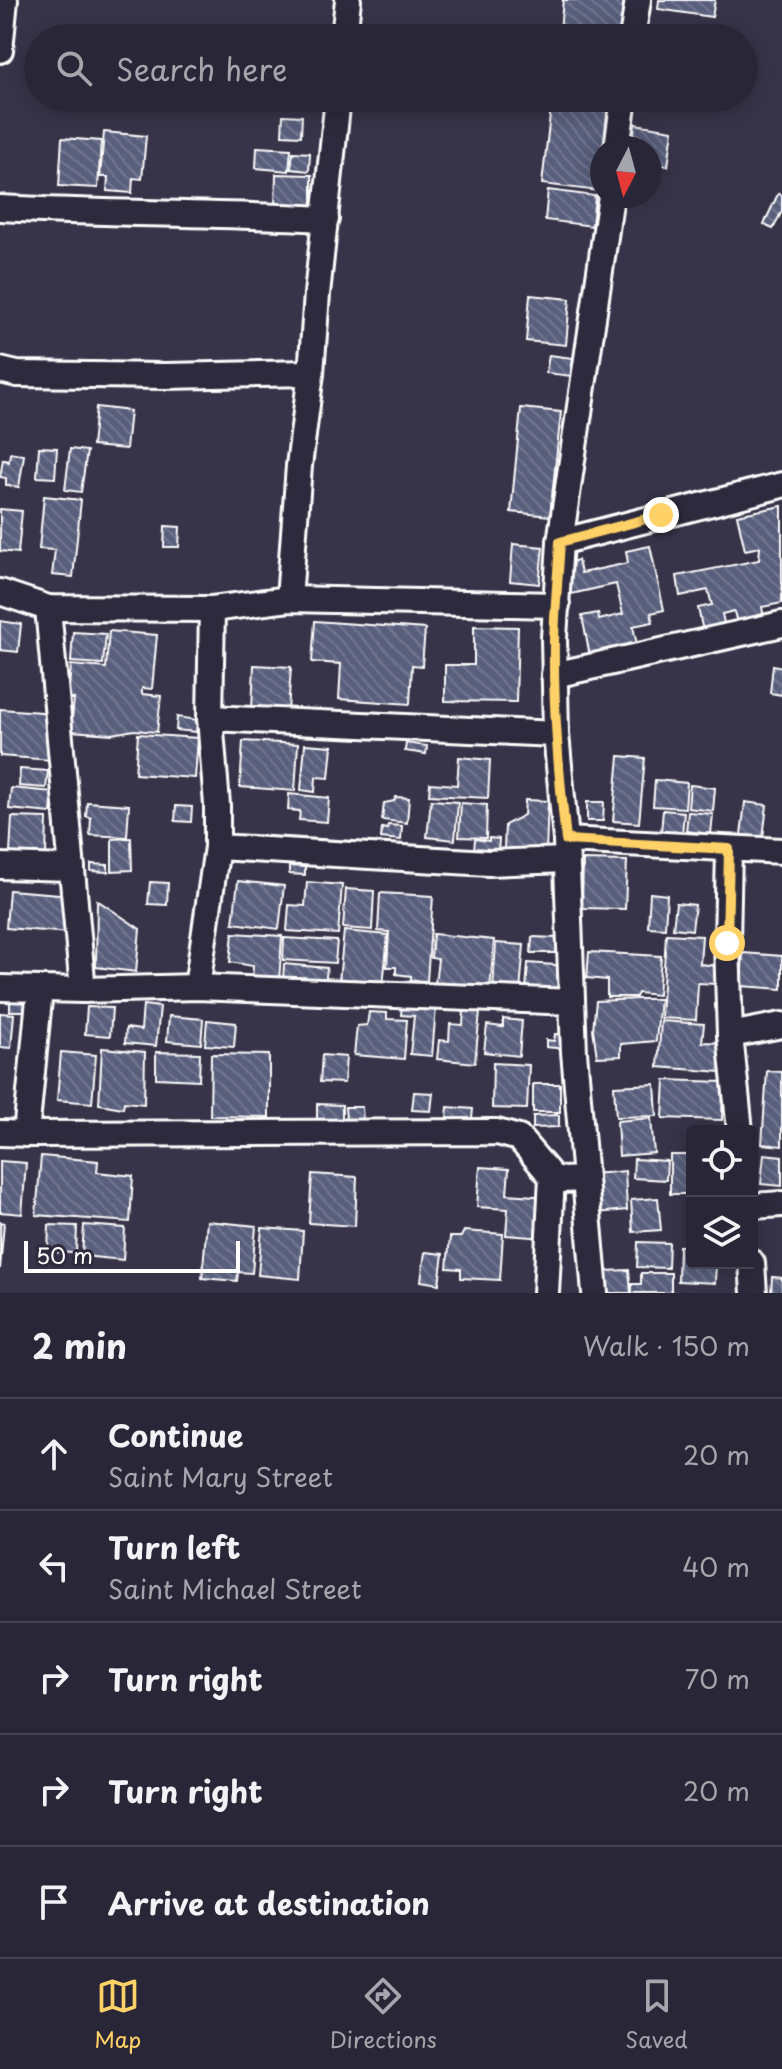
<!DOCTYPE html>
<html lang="en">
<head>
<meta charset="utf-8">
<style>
	:root { --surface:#292737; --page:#353342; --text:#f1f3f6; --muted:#a5a5ad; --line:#454452; --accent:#ffd166 }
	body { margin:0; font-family:"Playpen Sans",sans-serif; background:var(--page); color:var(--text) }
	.controls { position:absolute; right:24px; bottom:24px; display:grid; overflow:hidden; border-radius:8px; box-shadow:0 4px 20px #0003 }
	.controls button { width:72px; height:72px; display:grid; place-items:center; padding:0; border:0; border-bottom:2px solid var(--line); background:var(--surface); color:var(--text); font:40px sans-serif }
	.compass { position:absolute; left:590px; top:136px; width:72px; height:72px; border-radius:50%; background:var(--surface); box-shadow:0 4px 20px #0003; rotate:186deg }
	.scale { position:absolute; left:24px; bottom:20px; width:216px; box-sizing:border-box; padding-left:8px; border:4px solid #fff; border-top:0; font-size:22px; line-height:28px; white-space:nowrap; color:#fff; -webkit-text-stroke:6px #2f2a3d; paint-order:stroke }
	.stop { position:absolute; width:24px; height:24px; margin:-18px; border:6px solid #ffd166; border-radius:50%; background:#fff }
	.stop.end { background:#ffd166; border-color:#fff; box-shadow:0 2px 8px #0008 }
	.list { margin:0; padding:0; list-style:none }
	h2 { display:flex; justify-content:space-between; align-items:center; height:104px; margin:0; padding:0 32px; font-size:34px }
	h2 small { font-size:26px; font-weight:400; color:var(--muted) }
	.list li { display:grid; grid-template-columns:52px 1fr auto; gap:24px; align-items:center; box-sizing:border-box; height:112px; padding:0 32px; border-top:2px solid var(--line) }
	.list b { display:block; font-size:30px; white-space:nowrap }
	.list p { margin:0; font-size:26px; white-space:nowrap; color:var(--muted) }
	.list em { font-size:26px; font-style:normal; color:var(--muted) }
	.icon { flex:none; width:44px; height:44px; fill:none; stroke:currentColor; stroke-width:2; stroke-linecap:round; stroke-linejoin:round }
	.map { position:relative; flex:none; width:782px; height:1293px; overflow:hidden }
	.search { position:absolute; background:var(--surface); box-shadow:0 4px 20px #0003; left:24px; right:24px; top:24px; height:88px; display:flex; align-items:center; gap:20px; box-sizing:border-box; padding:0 28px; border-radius:44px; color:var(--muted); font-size:30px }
	.sheet { height:664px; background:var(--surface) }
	nav { display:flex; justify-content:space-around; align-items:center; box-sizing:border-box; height:112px; border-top:2px solid var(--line); background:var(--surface); font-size:22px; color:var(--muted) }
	nav a { display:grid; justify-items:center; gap:4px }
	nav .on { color:var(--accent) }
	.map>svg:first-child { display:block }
</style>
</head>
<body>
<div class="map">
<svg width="782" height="1293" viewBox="0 0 782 1293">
	<defs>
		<pattern id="building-back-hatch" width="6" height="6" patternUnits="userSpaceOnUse" patternTransform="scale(2)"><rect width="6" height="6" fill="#595e7b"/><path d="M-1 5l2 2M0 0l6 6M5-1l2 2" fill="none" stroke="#72768f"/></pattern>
	</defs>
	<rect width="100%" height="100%" fill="#373449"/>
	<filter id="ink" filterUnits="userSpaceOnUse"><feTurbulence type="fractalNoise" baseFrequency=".0125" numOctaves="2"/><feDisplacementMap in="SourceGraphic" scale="16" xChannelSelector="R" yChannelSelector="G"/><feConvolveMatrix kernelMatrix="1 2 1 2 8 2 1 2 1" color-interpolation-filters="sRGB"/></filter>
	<g filter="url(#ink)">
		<g fill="url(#building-back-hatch)" stroke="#fff" stroke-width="2">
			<path d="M563 0H625L621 36 560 30Z"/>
			<path d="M659 0H715L712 17 658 9Z"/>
			<path d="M198 98H223L222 108 198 107Z"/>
			<path d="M552 98H609L598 191 542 184Z"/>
			<path d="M283 115 302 116 301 136 282 135Z"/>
			<path d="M635 124 673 130 668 166 650 163V148H645V144L633 142Z"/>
			<path d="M104 132 146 136 142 179 133 178 132 193 107 191 108 177H100Z"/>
			<path d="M62 138 101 141 98 188 59 186Z"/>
			<path d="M257 147 291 149 289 171 256 168Z"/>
			<path d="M293 152 310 153 309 171 291 169Z"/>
			<path d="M276 174 312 175V207L275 206Z"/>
			<path d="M548 190 595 196 592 226 545 220Z"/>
			<path d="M778 194 782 195V211L773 229 764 224Z"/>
			<path d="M530 295 570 299 566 345 526 341Z"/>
			<path d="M549 355 573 358 571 376 546 373Z"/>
			<path d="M96 407 130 411 126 449 92 446Z"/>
			<path d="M521 408 561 412 550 516 511 512Z"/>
			<path d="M39 447 57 448 55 478 37 477Z"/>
			<path d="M70 449 87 451 81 492 65 490Z"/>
			<path d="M10 453 24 455 19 487 6 485V478L0 477 3 459 9 462Z"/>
			<path d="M44 496 81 500 73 577 52 575 55 550 39 549Z"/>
			<path d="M782 506V603L762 607 764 619 737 624 734 611 722 614 726 632 704 636 698 608 712 605 708 590 680 596 677 576 759 560 760 547 745 550 737 515Z"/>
			<path d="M0 509 22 511 18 553 0 551Z"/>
			<path d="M165 526 180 527 179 547H164Z"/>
			<path d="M513 544 543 547 539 584 510 581Z"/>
			<path d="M650 546 664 610 651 613 653 622 633 626 637 645 590 656 582 616 598 613 599 620 623 614 616 584 571 594 564 564 578 560 581 573 628 563 626 551Z"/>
			<path d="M0 621 21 624 18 652 0 650Z"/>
			<path d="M315 621 425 629 422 666 412 665 410 704 339 699 341 664 312 662Z"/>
			<path d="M474 626 518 627 516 702 445 701V665H474Z"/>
			<path d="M109 631 157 635 152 689 142 688V694L161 696 157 732 134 730 112 734 71 731 74 699H68L71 665 106 668Z"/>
			<path d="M73 632 106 634 103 664 71 662Z"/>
			<path d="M254 665 291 667 288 711 252 709Z"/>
			<path d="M773 665 782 667V695L770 693Z"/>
			<path d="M0 709 55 713 51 760 0 756Z"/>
			<path d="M177 717 198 720 196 732 176 730Z"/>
			<path d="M138 734 198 738 195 778 135 774Z"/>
			<path d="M243 741 298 744 295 791 240 787Z"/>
			<path d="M406 743 427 746 426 754 405 751Z"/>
			<path d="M305 744 332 746 329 778 316 777 315 792 301 790Z"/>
			<path d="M619 756 645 758 639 823 613 821Z"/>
			<path d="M459 757 490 760 488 798 429 795 430 783 457 785Z"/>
			<path d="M20 769 48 771 46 788 19 786Z"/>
			<path d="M655 780 687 783 685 808 653 806Z"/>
			<path d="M690 785 715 788 713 811 688 808Z"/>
			<path d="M11 788 53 792 51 813 9 809Z"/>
			<path d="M289 794 329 798 327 822 299 820 300 811 288 810Z"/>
			<path d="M396 797 409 798 407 823 382 820 384 803 394 801Z"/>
			<path d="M431 800 458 802 455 840 427 837Z"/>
			<path d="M525 800 548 801 546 852 504 849 505 825 524 815Z"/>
			<path d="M87 802 129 805 127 837 90 835 91 818 86 816Z"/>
			<path d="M587 802H604L603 821H587Z"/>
			<path d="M745 802 767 805 763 838 741 835Z"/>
			<path d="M461 803 487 805 486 838 459 837Z"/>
			<path d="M176 806 192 807 191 822 175 821Z"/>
			<path d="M663 810 684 812 682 834 661 832Z"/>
			<path d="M688 812 713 814 711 834 686 831Z"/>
			<path d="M12 817 47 818 46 855 10 853Z"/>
			<path d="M388 825 402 826 401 840 381 838 382 828 387 829Z"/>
			<path d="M131 838 132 870 112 871V839Z"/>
			<path d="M489 838 499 839 498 852 474 850 475 839 489 841Z"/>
			<path d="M583 860 627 861 625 909 582 908Z"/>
			<path d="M91 864 108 865V872L91 871Z"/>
			<path d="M289 866 305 867V875L289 874Z"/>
			<path d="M238 881 284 886 279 929 233 923Z"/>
			<path d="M150 882 168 883 167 905 148 904Z"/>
			<path d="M307 882 342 885 338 934 287 931 289 905 305 906Z"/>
			<path d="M346 889 374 891 372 930 343 928Z"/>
			<path d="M9 890 71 895 69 933 6 928Z"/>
			<path d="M380 893 433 896 427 981 411 980V976L396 974V967H387L389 932 378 931Z"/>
			<path d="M650 893 667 895 665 928 648 927Z"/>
			<path d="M97 900 140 929 136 972 96 967Z"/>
			<path d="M676 903 695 905 692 930 673 928Z"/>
			<path d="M344 931 388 935 383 986 339 981Z"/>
			<path d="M233 933 282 936 279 982 252 980 253 966 230 962Z"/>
			<path d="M433 934 494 940 490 990 435 984 438 959 431 958Z"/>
			<path d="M666 934 702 936 700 964 717 966 716 984 698 983 696 1020 661 1018Z"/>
			<path d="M532 937 557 938V953H531Z"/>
			<path d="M284 938 337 941 335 963 283 960Z"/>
			<path d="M496 943 524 945 520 991 493 989Z"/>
			<path d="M589 952 661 956 658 995 638 993 636 997H607V980L587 978Z"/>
			<path d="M743 953 782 956V989L741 986Z"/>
			<path d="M528 963 567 966 566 978 553 991 526 990Z"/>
			<path d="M284 964 327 968 325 985 283 981Z"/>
			<path d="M638 999H660L656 1041 621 1044V1056L597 1057 593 1029 596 1001Z"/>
			<path d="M10 1001 27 1002 26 1011H10Z"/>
			<path d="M402 1004 436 1007 432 1056 410 1054 414 1016 401 1015Z"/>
			<path d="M143 1005 160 1007 156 1046 125 1043 126 1028 141 1030Z"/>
			<path d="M87 1007 112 1008 110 1036 85 1034Z"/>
			<path d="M464 1010 480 1012 475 1063 437 1059 439 1040 449 1041 450 1024 463 1025Z"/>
			<path d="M369 1012 387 1013V1019L407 1020 404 1059 354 1055 357 1026 367 1025Z"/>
			<path d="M0 1013 14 1014 11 1048 0 1047Z"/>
			<path d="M169 1016 203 1019 201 1044 167 1041Z"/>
			<path d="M503 1019 522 1021 519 1056 484 1052 487 1025 503 1027Z"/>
			<path d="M207 1020 236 1023 234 1047 205 1045Z"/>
			<path d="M661 1021 704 1024 702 1042 723 1043 721 1072 658 1067Z"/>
			<path d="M555 1034 568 1036 566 1049 546 1047V1040L554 1041Z"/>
			<path d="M102 1048 145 1052 144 1104 124 1102 123 1108 99 1104Z"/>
			<path d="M61 1052 96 1055 92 1103 57 1100Z"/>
			<path d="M156 1052 200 1053 199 1080 156 1078Z"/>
			<path d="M211 1054 269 1055V1117L210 1116Z"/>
			<path d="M322 1055 346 1057 344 1083 320 1082Z"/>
			<path d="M493 1063 529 1065 527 1109 492 1108Z"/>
			<path d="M767 1071 782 1072V1146L762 1144Z"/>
			<path d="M665 1080 723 1082 722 1120 663 1118Z"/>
			<rect x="533" y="1084" width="27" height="28"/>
			<path d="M655 1084 657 1116 616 1117 614 1086Z"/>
			<path d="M414 1092 433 1093 431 1111 412 1110Z"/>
			<path d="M317 1104 342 1105V1121H317Z"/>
			<path d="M345 1107H362L363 1121H346Z"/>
			<path d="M448 1107 473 1109 471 1128 446 1126Z"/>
			<path d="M559 1115V1127L533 1128V1116Z"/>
			<path d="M651 1118 654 1153 619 1156 617 1121Z"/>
			<path d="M764 1154 782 1156V1186L761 1184Z"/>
			<rect x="670" y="1155" width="22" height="39"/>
			<path d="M41 1156 98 1161 97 1172 133 1176 130 1222 36 1215Z"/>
			<path d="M634 1159 667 1161 666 1180 633 1178Z"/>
			<path d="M0 1161 26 1163 22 1214 0 1212Z"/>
			<path d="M480 1167 509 1169 507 1194 548 1197 544 1238 506 1235 508 1209 477 1207Z"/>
			<path d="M625 1171 627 1210 597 1213 594 1174Z"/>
			<path d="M312 1174 357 1177 355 1226 309 1223Z"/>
			<path d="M658 1198 661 1230 633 1232 631 1200Z"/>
			<path d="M207 1221 256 1226 252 1273 238 1272 237 1281 202 1278Z"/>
			<path d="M0 1222 4 1223 0 1269Z"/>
			<path d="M49 1225 77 1226 76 1253 48 1252Z"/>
			<path d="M84 1225 125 1228 123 1260 82 1256Z"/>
			<path d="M262 1228 303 1231 300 1279 258 1275Z"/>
			<path d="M464 1231 503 1234 500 1280 461 1278V1269L447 1268 450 1237H461Z"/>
			<path d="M638 1242 669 1243 668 1268 637 1267Z"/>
			<path d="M679 1246H692V1263H716L715 1283 678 1281Z"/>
			<path d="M425 1252 443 1254 439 1284 421 1281Z"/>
			<path d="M629 1270 631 1293H606L604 1271Z"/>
			<path d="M641 1273H671V1292L678 1293H632V1284H641Z"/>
			<path d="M772 1277 782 1278V1293H771Z"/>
		</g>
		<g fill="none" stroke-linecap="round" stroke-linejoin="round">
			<defs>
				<g id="street">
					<path d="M344 38 348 0"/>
					<path d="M632 38 638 0"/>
					<path d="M0 50 5 0"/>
					<path d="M617 148 624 98"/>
					<path d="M0 208C109 214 217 213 326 219"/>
					<path d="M0 370 17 374 165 376 311 373"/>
					<path d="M560 542 782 485"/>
					<path d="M0 592 48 608 212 609 289 599 557 605"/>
					<path d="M289 599 299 466 311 373 317 294 338 98"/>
					<path d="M48 608 83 990"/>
					<path d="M212 609 210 718 217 805V847L489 863 566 860"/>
					<path d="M554 675 782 624"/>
					<path d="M210 718 556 734"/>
					<path d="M566 840 782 851"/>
					<path d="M729 849 727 943 730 1035 740 1131"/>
					<path d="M0 866 72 868"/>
					<path d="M197 987 217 847"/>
					<path d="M0 988 83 990 197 987 572 1002"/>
					<path d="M730 1035 782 1025"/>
					<path d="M0 1133 32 1134 497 1132 519 1138 552 1177 562 1180 585 1179"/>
					<path d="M26 1134 40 989"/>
					<path d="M752 1206 782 1204"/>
					<path d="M752 1263 754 1293"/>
					<path d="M546 1293 552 1177"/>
					<path d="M595 1293 574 1052 566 840 556 734 554 638 560 542 611 196"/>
				</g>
			</defs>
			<use href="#street" stroke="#fff" stroke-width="30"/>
			<use href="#street" stroke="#2f2a3d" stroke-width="24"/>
		</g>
	</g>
	<g fill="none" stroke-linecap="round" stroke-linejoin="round" filter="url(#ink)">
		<path stroke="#ffd166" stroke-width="10" d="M661 515 560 542C558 575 555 608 554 641 553 708 559 774 566 840L729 849 727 943"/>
	</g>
</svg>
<div class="controls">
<button><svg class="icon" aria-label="locate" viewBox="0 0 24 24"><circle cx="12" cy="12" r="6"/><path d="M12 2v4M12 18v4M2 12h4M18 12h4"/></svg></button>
<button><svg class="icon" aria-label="layers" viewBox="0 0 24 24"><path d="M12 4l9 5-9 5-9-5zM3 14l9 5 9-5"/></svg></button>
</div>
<svg class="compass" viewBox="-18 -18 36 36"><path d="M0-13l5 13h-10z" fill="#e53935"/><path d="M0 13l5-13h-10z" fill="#a5a5ad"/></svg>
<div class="scale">50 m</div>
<div class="stop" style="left:727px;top:943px"></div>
<div class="stop end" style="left:661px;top:515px"></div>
<div class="search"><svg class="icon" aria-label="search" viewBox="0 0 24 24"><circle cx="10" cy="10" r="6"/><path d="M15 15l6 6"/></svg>Search here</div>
</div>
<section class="sheet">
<h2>2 min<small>Walk · 150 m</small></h2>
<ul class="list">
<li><svg class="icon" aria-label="ahead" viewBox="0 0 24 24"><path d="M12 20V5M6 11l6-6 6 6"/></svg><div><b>Continue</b><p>Saint Mary Street</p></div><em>20 m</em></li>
<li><svg class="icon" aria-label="left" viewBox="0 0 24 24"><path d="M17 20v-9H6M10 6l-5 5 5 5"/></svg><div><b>Turn left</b><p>Saint Michael Street</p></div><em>40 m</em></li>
<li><svg class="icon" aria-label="right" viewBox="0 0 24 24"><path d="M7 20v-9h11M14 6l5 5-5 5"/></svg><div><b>Turn right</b></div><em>70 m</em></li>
<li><svg class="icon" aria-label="right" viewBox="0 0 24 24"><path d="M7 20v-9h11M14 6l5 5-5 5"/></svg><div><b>Turn right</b></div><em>20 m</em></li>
<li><svg class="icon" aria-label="arrive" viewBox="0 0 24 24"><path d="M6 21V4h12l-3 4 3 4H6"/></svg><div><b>Arrive at destination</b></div></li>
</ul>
</section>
<nav>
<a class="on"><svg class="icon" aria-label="map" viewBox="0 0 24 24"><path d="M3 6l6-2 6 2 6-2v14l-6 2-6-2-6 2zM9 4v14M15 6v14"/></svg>Map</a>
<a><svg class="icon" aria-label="directions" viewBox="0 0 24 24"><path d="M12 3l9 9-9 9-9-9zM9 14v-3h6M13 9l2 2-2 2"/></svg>Directions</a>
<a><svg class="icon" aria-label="saved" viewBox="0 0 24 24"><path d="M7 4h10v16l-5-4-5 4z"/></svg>Saved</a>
</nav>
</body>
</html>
